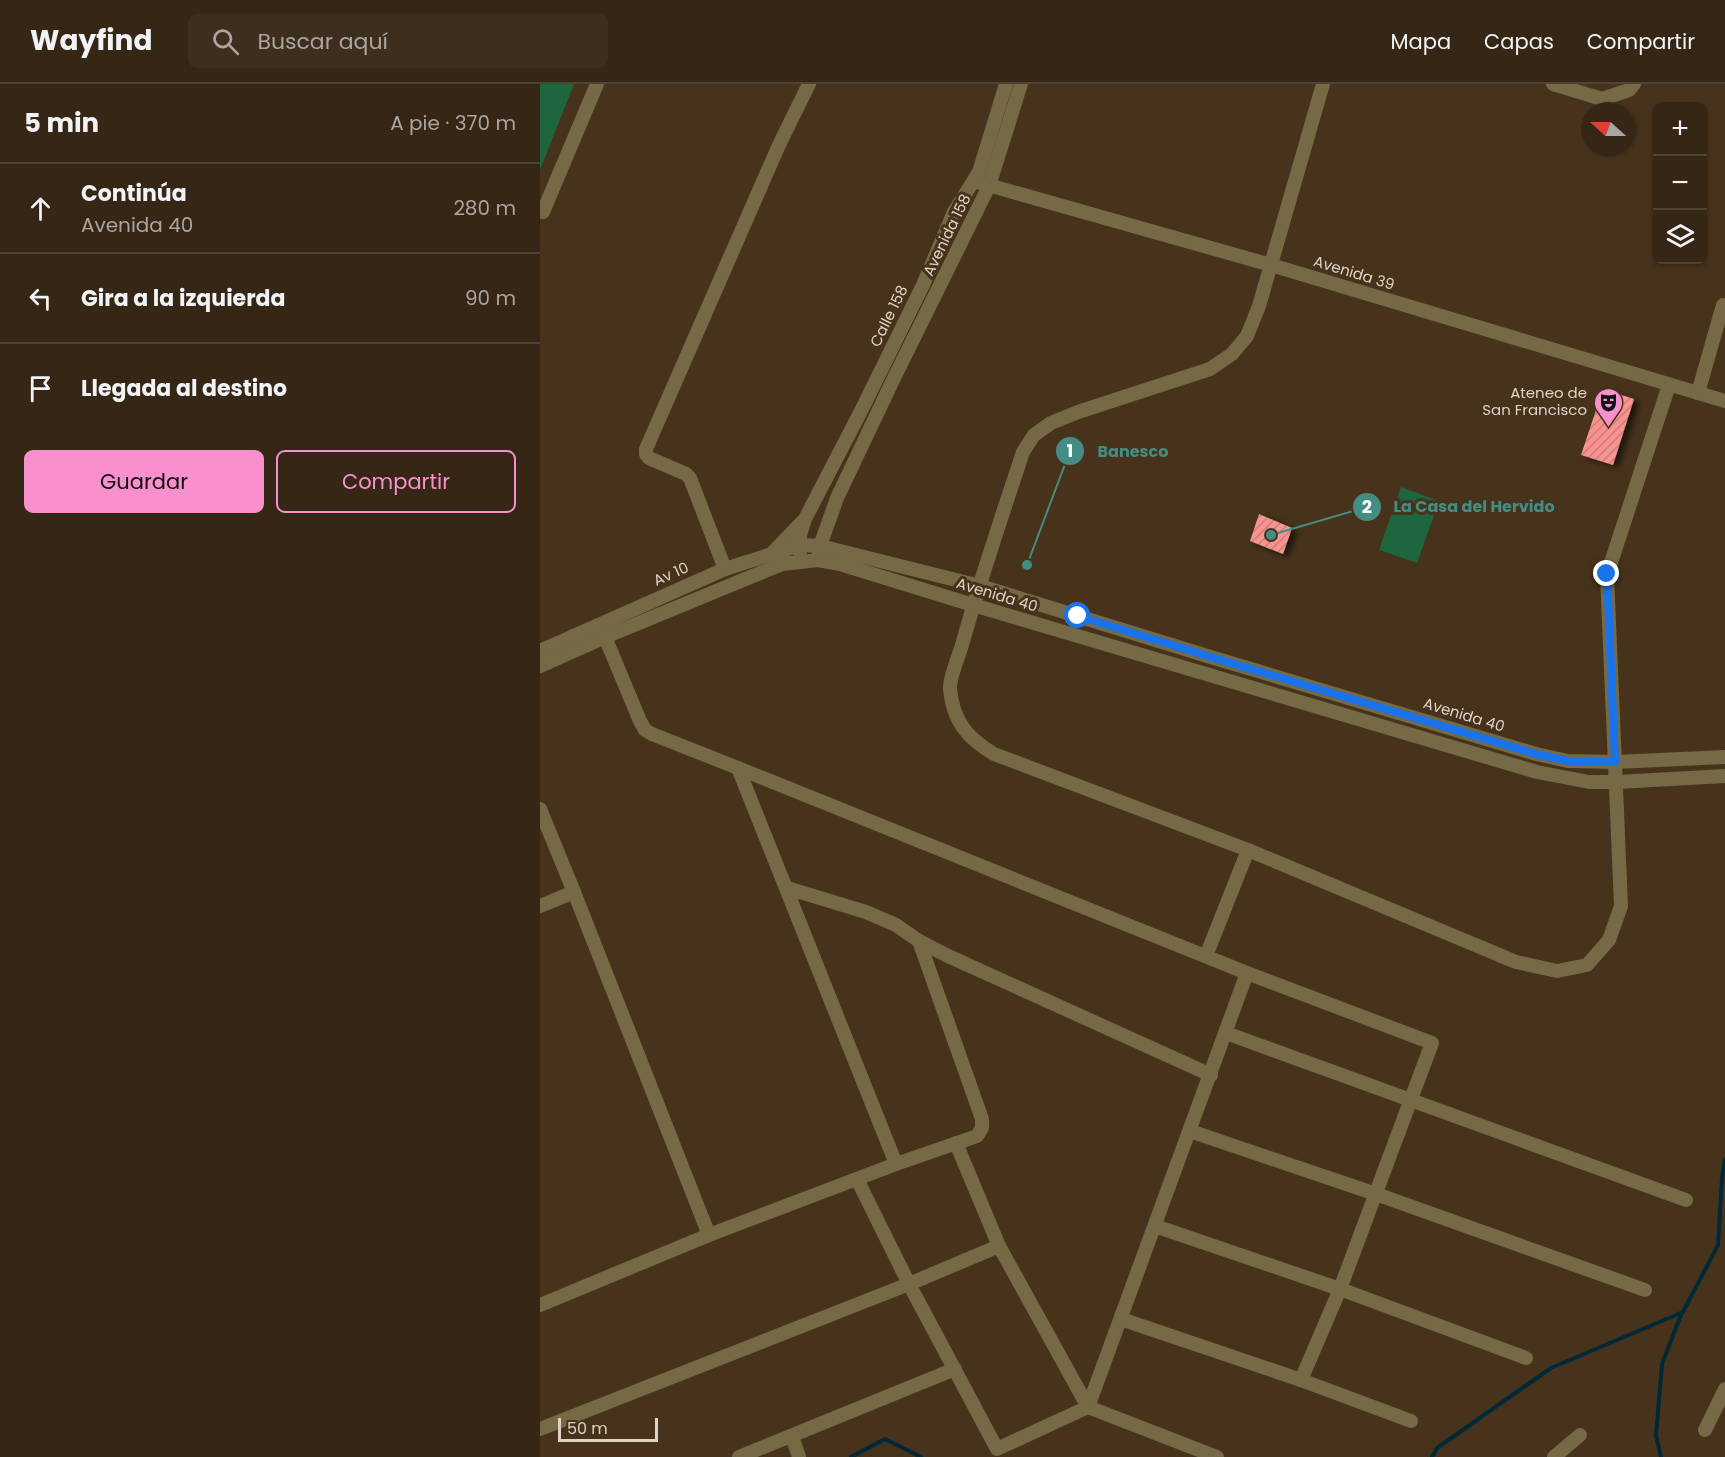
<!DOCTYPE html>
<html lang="es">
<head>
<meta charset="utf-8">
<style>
	:root { --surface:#352615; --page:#3d2e1e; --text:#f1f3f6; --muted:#aaa5a0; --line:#4f4334; --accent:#f790cd }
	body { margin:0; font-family:Poppins,sans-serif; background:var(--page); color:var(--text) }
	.controls { position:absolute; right:18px; top:18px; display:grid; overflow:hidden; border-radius:9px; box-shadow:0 2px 4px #0004 }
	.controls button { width:54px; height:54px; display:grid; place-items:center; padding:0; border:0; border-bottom:2px solid var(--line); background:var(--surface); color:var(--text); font:30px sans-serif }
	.compass { position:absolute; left:1041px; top:18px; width:54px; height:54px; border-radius:50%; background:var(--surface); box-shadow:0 2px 4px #0004; rotate:291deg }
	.scale { position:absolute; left:18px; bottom:15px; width:100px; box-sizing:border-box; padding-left:6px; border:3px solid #dfd3c5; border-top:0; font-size:16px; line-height:21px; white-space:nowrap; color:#dfd3c5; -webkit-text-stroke:4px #47331c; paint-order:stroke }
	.stop { position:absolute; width:18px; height:18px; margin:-14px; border:4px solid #1a73e8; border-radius:50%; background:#fff }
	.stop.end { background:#1a73e8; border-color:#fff; box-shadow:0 2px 6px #0008 }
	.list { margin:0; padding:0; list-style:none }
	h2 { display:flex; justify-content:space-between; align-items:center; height:78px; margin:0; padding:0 24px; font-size:26px }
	h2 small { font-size:20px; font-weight:400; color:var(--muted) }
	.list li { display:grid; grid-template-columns:39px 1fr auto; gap:18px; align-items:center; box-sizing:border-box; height:90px; padding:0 24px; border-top:2px solid var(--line) }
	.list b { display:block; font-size:22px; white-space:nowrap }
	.list p { margin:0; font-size:20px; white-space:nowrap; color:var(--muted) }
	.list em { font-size:20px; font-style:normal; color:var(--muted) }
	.actions { display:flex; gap:12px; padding:18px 24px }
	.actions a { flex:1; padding:14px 0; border:2px solid var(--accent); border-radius:9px; text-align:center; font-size:21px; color:var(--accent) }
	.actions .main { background:var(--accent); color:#111 }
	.icon { flex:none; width:33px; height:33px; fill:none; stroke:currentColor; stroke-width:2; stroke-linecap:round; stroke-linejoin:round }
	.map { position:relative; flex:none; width:1185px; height:1373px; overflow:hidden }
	header { display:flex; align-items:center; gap:36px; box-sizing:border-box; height:84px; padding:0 30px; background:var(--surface); border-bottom:2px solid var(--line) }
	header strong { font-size:28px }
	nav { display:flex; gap:33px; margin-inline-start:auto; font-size:21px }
	.search { width:420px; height:54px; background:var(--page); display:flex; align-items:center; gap:15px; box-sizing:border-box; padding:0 21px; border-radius:9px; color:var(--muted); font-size:22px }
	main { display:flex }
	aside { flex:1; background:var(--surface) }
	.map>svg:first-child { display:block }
</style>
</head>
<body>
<header>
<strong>Wayfind</strong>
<div class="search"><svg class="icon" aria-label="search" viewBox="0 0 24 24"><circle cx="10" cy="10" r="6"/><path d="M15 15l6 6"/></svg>Buscar aquí</div>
<nav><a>Mapa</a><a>Capas</a><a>Compartir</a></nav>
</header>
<main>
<aside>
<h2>5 min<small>A pie · 370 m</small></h2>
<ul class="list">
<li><svg class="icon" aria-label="ahead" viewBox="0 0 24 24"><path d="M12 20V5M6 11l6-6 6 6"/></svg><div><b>Continúa</b><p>Avenida 40</p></div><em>280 m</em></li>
<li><svg class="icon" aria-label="left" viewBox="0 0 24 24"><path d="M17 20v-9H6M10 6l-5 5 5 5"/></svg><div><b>Gira a la izquierda</b></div><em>90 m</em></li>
<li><svg class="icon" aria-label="arrive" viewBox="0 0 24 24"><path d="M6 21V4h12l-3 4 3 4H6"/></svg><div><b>Llegada al destino</b></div></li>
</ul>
<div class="actions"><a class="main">Guardar</a><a>Compartir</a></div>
</aside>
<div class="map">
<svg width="1185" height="1373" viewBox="0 0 1185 1373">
	<defs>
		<pattern id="building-hatch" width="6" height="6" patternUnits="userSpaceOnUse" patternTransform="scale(1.5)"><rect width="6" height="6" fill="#f89390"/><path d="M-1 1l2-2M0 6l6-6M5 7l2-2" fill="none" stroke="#cb7e7b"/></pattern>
		<filter id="shadow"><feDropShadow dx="5.5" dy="3" stdDeviation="3" flood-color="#0009"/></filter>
	</defs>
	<rect width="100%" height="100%" fill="#47331c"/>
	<g fill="#1d663e">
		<path d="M0 0H34L0 86Z"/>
		<path d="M861 403 899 417 877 479 839 466Z"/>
	</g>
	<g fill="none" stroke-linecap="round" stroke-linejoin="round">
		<g stroke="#012836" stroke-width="4">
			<path d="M311 1373 345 1355 381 1373"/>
			<path d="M892 1373 897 1364 1011 1284 1143 1228 1178 1161 1182 1094 1185 1075"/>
			<path d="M1121 1373 1116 1352 1122 1280 1142 1228"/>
		</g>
	</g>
	<g fill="url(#building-hatch)" filter="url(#shadow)">
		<path d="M1063 305 1094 315 1073 381 1041 371Z"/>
		<path d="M719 430 752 444 743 470 710 457Z"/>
	</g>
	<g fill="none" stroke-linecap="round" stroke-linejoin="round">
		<g stroke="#756a45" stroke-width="14">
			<path d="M783 0 719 222 707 252 692 270 670 285 538 328 511 339 494 351 483 368C462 432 440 496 422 561 419 572 409 594 410 605 413 637 427 654 454 670L708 766 976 878 1017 887 1047 881 1069 856 1081 822 1067 491 1129 301"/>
			<path d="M1013 0 1062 15 1089 6 1094 0"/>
			<path d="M434 97 731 181 1185 317"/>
			<path d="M3 128 57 0"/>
			<path d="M1158 309 1183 221"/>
			<path d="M233 468 263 437"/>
			<path d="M260 468V451L265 435 321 327 383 201 414 128 439 88 466 0"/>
			<path d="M279 471 280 462 297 414 354 294 449 102 481 0"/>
			<path d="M185 485 150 394 146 390 109 374 106 370V365L239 61 269 0"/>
			<path d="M65 553 100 637 105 646 112 650 198 684 356 1080"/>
			<path d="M0 567 185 485 260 461 280 462 440 502 674 574 996 670 1028 677 1075 678 1185 673"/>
			<path d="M0 582 65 553 242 480 278 476 300 480 433 521 997 688 1049 698H1077L1185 692"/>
			<path d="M198 684 707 889 892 959 800 1205 761 1296"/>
			<path d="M0 725 34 808"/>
			<path d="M247 804 326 828 356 841 379 857 408 872 671 991"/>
			<path d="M0 822 34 808 169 1151 0 1221"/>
			<path d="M666 872 708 766"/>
			<path d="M686 949 1146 1116"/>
			<path d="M650 1047 836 1110 1105 1206"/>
			<path d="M416 1059 459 1162 548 1323 707 889"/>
			<path d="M317 1095 369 1200 457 1365 548 1323 677 1373"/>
			<path d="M615 1142 800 1205 986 1274"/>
			<path d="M169 1151 356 1080 437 1052 442 1044V1035L379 857"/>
			<path d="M581 1235 761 1296 871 1337"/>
			<path d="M0 1345 369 1200 459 1162"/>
			<path d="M1165 1346 1185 1305"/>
			<path d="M252 1352 259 1373"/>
			<path d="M199 1373 415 1285"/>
			<path d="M1014 1373 1040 1351"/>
		</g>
	</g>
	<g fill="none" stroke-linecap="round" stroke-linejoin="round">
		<path stroke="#1a73e8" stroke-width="8" d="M538 532 674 574 996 670 1028 677 1075 678 1067 490"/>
	</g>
	<defs>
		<symbol id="theatre-pin" viewBox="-11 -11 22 30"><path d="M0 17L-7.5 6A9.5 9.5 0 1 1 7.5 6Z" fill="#f790cd" stroke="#47331c"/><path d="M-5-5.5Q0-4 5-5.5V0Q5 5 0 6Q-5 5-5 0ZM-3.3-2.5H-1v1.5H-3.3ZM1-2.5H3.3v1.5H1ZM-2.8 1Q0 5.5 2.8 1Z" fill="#111"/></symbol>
	</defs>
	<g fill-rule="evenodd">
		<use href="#theatre-pin" x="1052" y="302" width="33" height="45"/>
	</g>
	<g text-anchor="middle" stroke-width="6" stroke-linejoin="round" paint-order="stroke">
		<g font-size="15" fill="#dfd3c5" stroke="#47331c">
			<text transform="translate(407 151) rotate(-64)" y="5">Avenida 158</text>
			<text transform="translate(814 189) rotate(17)" y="5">Avenida 39</text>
			<text transform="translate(349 232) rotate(-64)" y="5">Calle 158</text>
			<text transform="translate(131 490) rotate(-24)" y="5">Av 10</text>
			<text transform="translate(457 511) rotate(17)" y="5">Avenida 40</text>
			<text transform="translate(924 631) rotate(17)" y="5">Avenida 40</text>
		</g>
		<g font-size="15" fill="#dfd3c5" stroke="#47331c" text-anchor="end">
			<text x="1047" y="314">Ateneo de<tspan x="1047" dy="17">San Francisco</tspan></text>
		</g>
	</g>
	<path fill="none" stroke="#438d84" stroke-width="2" d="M487 481L530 367M731 451L827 423"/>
	<g fill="#438d84" stroke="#47331c" stroke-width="2">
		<circle cx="487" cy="481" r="6"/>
		<circle cx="731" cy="451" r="6"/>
		<circle cx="530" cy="367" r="15"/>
		<circle cx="827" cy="423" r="15"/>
	</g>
	<g font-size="18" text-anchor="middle" font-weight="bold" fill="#fff">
		<text x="530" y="373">1</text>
		<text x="827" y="429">2</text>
	</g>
	<g font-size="16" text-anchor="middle" font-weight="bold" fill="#438d84" stroke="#47331c" stroke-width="6" stroke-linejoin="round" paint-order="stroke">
		<text x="593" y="373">Banesco</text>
		<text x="934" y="428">La Casa del Hervido</text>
	</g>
</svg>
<div class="controls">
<button>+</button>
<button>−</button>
<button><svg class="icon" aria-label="layers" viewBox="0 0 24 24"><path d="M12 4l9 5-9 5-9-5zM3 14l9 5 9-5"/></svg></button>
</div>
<svg class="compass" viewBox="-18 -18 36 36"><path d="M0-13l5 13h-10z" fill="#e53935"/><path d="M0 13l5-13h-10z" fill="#aaa5a0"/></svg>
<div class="scale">50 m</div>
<div class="stop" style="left:538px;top:532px"></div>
<div class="stop end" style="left:1067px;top:490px"></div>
</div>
</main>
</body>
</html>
